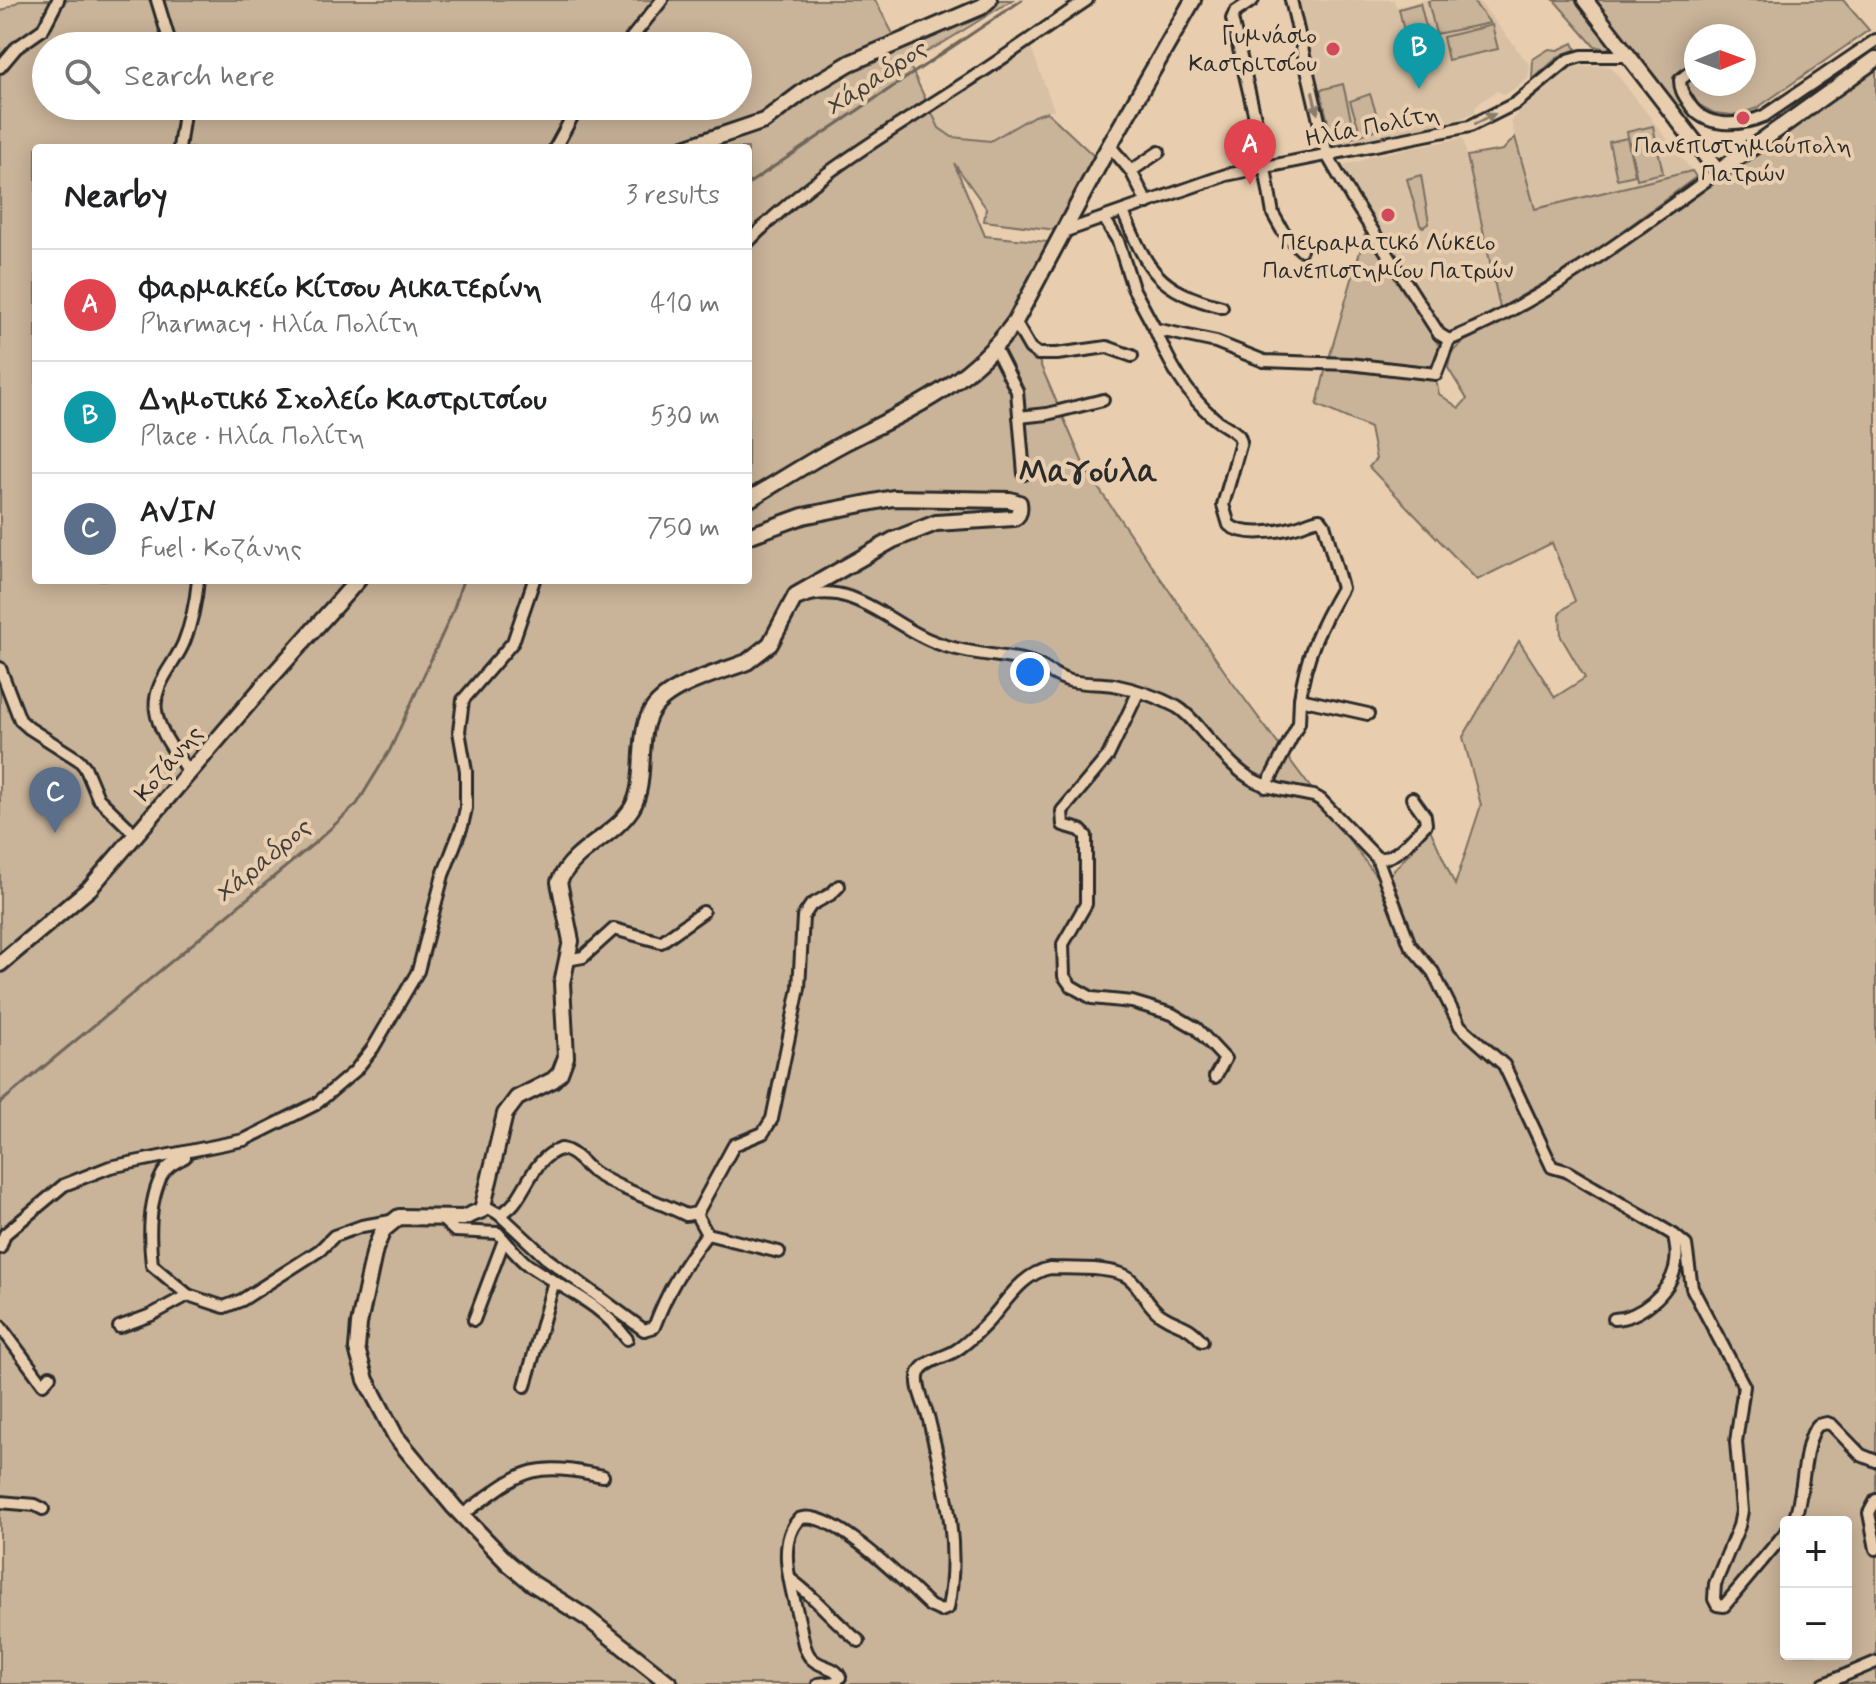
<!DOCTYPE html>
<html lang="en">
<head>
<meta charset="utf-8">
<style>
	:root { --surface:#fff; --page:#f6f6f6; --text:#202124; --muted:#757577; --line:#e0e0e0; --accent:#d1495b }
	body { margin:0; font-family:Mynerve,sans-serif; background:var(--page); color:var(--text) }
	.controls { position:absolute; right:24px; bottom:24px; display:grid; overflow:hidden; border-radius:8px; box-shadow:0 4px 20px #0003 }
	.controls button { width:72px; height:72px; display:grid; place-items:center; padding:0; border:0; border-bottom:2px solid var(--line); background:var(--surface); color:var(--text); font:40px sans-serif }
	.compass { position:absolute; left:1684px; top:24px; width:72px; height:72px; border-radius:50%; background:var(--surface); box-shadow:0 4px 20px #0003; rotate:89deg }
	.you { position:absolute; left:1030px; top:672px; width:28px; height:28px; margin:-20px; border:6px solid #fff; border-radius:50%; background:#1a73e8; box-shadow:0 0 0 12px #1a73e833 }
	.badge { display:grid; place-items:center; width:52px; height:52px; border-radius:50%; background:var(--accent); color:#fff; font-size:26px; font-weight:700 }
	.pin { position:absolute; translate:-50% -66px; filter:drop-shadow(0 2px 4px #0008) }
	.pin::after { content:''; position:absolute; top:42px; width:28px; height:24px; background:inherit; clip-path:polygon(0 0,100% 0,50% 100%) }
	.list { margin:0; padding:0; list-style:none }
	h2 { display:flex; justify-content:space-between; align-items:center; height:104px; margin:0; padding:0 32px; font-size:34px }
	h2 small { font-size:26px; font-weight:400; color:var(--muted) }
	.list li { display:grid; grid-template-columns:52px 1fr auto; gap:24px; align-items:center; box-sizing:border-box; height:112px; padding:0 32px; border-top:2px solid var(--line) }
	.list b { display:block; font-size:30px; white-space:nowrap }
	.list p { margin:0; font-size:26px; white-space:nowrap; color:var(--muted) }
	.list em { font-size:26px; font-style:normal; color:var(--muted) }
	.icon { flex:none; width:44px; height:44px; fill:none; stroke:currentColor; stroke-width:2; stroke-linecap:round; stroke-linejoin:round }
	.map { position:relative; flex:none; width:1876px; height:1684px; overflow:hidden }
	.search { position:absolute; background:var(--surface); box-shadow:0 4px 20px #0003; left:32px; top:32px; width:720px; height:88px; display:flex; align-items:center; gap:20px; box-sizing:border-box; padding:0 28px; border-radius:44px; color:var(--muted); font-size:30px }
	.panel { position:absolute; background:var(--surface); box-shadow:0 4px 20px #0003; left:32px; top:144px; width:720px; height:440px; border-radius:8px }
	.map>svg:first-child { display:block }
</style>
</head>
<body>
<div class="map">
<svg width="1876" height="1684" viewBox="0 0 1876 1684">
	<rect width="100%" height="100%" fill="#e8ceaf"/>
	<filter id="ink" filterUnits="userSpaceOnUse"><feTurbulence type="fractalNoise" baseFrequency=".0125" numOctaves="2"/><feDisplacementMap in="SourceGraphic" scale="16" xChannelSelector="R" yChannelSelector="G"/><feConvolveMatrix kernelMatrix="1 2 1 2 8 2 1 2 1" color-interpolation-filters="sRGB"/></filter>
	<g filter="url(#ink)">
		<g fill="#d8c0a4">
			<path d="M1303 0H1394L1396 7 1425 0H1478L1530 65 1528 79 1505 95 1497 91 1476 105 1475 112 1442 127 1332 148 1298 3Z"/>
			<path d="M1030 45 1054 110 1034 116 990 141 952 137 936 127 928 116Z"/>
			<path d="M1602 65 1611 67 1692 171 1534 209 1511 121 1525 103 1564 71 1571 67Z"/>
			<path d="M1463 138 1500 308 1453 334 1445 333 1441 332 1338 166 1361 161 1370 156Z"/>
		</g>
		<g fill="#c9b399" stroke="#7a6f62" stroke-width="2" fill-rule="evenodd">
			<path d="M21 0H875L901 49 980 13 996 0H1012L943 43 908 62 939 128 952 137 990 141 1034 116 1047 112 1095 157 1056 230 984 221 986 208 954 163 985 236 1049 242 1015 306 1086 470 1232 682 1382 884 1430 829 1455 885 1481 805 1463 737 1519 641 1555 697 1585 678 1561 637 1560 612 1575 601 1552 543 1477 580 1369 467 1376 459 1370 428 1317 405 1326 367 1436 380 1439 394 1459 408 1467 399 1448 368 1451 353 1463 342 1586 273 1876 68V1684H0V12ZM46 46H738V106H46ZM36 148H748V580H36ZM1786 1522H1846V1654H1786Z"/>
			<path d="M1433 0H1472L1490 23 1436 34 1428 1Z"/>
			<path d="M1554 0H1580L1613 45 1606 49 1594 46Z"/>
			<path d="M1591 0H1843L1869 30 1757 108 1746 112 1732 115 1714 113 1688 99 1675 109ZM1696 36H1744V84H1696Z"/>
			<path d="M1420 3 1428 35 1406 40 1399 9Z"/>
			<path d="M1492 25 1498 49 1448 60 1443 37Z"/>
			<path d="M1573 43 1576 49 1559 56 1532 80 1533 59 1549 49 1558 50Z"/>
			<path d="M1343 84 1355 137 1333 142 1320 90Z"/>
			<path d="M1370 94 1381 128 1361 135 1350 101Z"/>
			<path d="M1653 126 1663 173 1637 179 1627 132Z"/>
			<path d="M1515 137 1535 209 1692 171 1696 177 1582 261 1500 308 1467 156 1503 150Z"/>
			<path d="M1627 138 1635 175 1617 179 1609 142Z"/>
			<path d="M1421 175 1429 223 1423 227 1420 225 1407 179Z"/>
			<path d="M1366 231 1441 349 1432 366 1329 358Z"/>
		</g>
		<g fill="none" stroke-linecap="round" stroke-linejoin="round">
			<g stroke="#6f665a" stroke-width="3">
				<path d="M748 184 1022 0"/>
				<path d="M0 1103 317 841 357 804 390 750 453 611 463 580"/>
			</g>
			<defs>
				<g id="street">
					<path d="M157 0 171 46"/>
					<path d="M1253 0 1235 12 1232 19 1260 139 1273 214 1282 230 1301 250"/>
					<path d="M1291 0 1327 155 1353 200 1439 334 1449 340"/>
					<path d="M625 46 662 0"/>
					<path d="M0 67 16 48 43 29 58 0"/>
					<path d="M1696 67 1680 80C1680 90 1684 95 1689 103 1704 129 1740 126 1764 116L1876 40"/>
					<path d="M1109 145 1131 171"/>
					<path d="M179 148 185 106"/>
					<path d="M555 148 578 106"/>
					<path d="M1147 203 1131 171 1159 152"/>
					<path d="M1123 212C1148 270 1156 290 1222 307"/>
					<path d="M1104 218 1118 241 1133 288 1155 329 1216 342 1264 361 1349 364 1436 374 1449 340C1548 299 1632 233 1718 172"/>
					<path d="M1063 232 1226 175 1470 126 1516 103 1568 60 1582 56H1628"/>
					<path d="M748 242C812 176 884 135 960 86 1003 59 1045 28 1087 0"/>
					<path d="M1015 322 1030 348 1038 354H1057L1107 347 1132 356"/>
					<path d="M1155 329C1169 363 1186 394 1214 418 1222 425 1232 428 1239 436L1241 442 1223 505 1229 525C1244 537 1277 532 1295 527 1304 525 1311 520 1320 519L1324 524 1342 588C1321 624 1305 657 1300 699"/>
					<path d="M995 348 1017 391 1024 474"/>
					<path d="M1019 417 1047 414 1103 400"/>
					<path d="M799 599C849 577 889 624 932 641 963 654 995 654 1027 661 1044 665 1055 678 1071 681 1085 684 1099 683 1114 685 1134 689 1158 697 1177 707 1189 714 1198 727 1207 737 1249 784 1253 785 1314 796L1321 800 1377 858 1410 945 1433 972 1460 1026 1504 1065 1552 1167 1566 1171 1674 1235 1686 1245 1692 1288 1744 1386 1736 1442 1742 1511 1739 1526 1715 1584 1714 1599 1717 1605 1724 1606 1786 1532"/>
					<path d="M0 668 20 720 29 728 79 760 85 767 98 798 136 835"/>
					<path d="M1138 693 1108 756 1062 811 1063 825 1080 830 1086 836V904L1063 944 1064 976 1071 986 1092 998 1132 1002 1172 1014 1196 1028 1225 1059 1215 1077"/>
					<path d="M188 772C177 754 159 733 156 711 152 684 175 665 184 642 192 622 196 601 198 580"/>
					<path d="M1266 787 1299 723 1300 699 1368 714"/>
					<path d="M1377 858C1397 861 1413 836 1426 824L1425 816 1412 798"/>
					<path d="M567 960 583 957 614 929 661 942 703 912"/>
					<path d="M185 1157C176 1162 166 1166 161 1177 149 1202 149 1238 152 1265L188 1295 224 1307 242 1300 320 1250 334 1236 362 1226 391 1221"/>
					<path d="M485 1206 499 1214 546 1258 644 1330 654 1327C668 1290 683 1265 707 1234"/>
					<path d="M499 1214C525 1206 528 1158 561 1149 574 1151 582 1163 592 1171 620 1190 656 1200 686 1215L697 1213 734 1145 763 1133 772 1119 799 988 803 917 811 905 831 894 839 886"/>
					<path d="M696 1214 707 1234 779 1252"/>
					<path d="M441 1218 455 1231 498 1233C508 1244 517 1257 528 1265 566 1291 598 1301 627 1339"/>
					<path d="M0 1248 5 1234 64 1185 110 1167 244 1140 316 1104 355 1071 373 1048 418 971 443 875 462 826 466 808V771L459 731 463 700 513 642 534 580"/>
					<path d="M1614 1319C1640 1318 1669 1293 1675 1268 1678 1257 1676 1246 1674 1235"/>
					<path d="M474 1320 504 1240"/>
					<path d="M0 1326 43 1384 50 1376"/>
					<path d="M119 1327 151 1315 188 1295"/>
					<path d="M525 1386 554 1281"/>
					<path d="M1876 1500 1869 1513 1876 1549"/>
					<path d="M0 1502 35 1505 43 1509"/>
					<path d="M462 1515C522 1472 527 1460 603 1476"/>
					<path d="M1793 1522C1805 1497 1802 1441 1818 1425L1827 1423 1832 1425 1861 1455 1876 1461"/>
					<path d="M790 1579C816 1597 834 1622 859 1641"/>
					<path d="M818 1684 836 1682 840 1677C834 1665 819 1668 810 1657 803 1648 802 1633 799 1621 793 1592 775 1544 799 1519 831 1506 907 1584 930 1606L941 1611 948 1608C961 1543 944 1484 929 1420 926 1407 914 1385 919 1373 923 1361 944 1358 955 1351 967 1344 977 1333 987 1323 1006 1303 1021 1274 1050 1268 1069 1269 1114 1266 1129 1278 1142 1288 1147 1306 1161 1315 1179 1327 1185 1322 1202 1341"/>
					<path d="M1824 1684 1876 1662"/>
				</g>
				<g id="secondary">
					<path d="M1585 0 1718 172 1876 59"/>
					<path d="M684 148 764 121 808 88 850 63 981 7 989 0"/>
					<path d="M748 500C780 481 812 460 844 443 912 408 968 386 1015 322L1103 157 1193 0"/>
					<path d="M0 964 90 888 266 683 358 580"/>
					<path d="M670 1684 587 1618 532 1583 508 1563 454 1507 396 1437 366 1380 357 1349 359 1324 375 1249 383 1230 399 1217 463 1218 482 1210 505 1114 517 1098 553 1080 560 1073 566 1057 562 983 571 941 559 882C573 849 613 838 632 808 641 793 641 771 642 754 643 742 643 729 648 718 660 686 717 674 747 662L770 644 796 595 893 540 936 523 1014 518C1020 515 1020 509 1019 503L1010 500 893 498 803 516 748 536"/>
				</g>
			</defs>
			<use href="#street" stroke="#2b2b2b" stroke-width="16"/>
			<use href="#secondary" stroke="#2b2b2b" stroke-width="20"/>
			<use href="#street" stroke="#e8ceaf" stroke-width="10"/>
			<use href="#secondary" stroke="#e8ceaf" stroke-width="14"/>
		</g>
		<defs><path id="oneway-solid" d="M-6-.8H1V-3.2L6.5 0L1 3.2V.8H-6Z" transform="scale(2)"/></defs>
		<g fill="#8a7c6d">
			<use href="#oneway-solid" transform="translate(1315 103) rotate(77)"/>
			<use href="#oneway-solid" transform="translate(1485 119) rotate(-27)"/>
		</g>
	</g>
	<g fill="#d1495b" stroke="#e8ceaf" stroke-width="3">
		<circle cx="1333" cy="49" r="8"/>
		<circle cx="1743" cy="118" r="8"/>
		<circle cx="1388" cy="215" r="8"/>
	</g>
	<g text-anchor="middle" stroke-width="8" stroke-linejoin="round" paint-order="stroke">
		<g font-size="24" fill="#2b2b2b" stroke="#e8ceaf">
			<text x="1317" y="43" text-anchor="end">Γυμνάσιο<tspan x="1317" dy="28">Καστριτσίου</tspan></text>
			<text x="1743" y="153">Πανεπιστημιούπολη<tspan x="1743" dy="28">Πατρών</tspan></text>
			<text x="1388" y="250">Πειραματικό Λύκειο<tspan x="1388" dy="28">Πανεπιστημίου Πατρών</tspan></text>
		</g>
		<g font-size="24" fill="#2b2b2b" stroke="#e8ceaf">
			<text transform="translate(1372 126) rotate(-11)" y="8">Ηλία Πολίτη</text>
			<text transform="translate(168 763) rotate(-50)" y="8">Κοζάνης</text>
		</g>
		<g font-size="26" font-style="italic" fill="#423f3b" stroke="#e8ceaf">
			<text transform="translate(875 77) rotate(-34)" y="9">Χάραδρος</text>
			<text transform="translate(262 860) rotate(-40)" y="9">Χάραδρος</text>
		</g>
		<g font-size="32" font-weight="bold" fill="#2b2b2b" stroke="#e8ceaf">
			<text x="1088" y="482">Μαγούλα</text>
		</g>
	</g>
</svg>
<div class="controls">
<button>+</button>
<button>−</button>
</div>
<svg class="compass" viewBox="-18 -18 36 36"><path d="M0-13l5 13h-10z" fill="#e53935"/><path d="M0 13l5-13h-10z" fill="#757577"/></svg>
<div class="you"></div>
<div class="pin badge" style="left:1250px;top:185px;background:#e0444e">A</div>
<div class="pin badge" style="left:1419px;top:89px;background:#0f9aa8">B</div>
<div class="pin badge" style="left:55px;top:833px;background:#5c6f8a">C</div>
<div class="search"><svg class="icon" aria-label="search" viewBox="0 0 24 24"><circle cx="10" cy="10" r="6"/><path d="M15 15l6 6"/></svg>Search here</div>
<section class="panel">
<h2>Nearby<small>3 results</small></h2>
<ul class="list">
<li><span class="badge" style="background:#e0444e">A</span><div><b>Φαρμακείο Κίτσου Αικατερίνη</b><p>Pharmacy · Ηλία Πολίτη</p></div><em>410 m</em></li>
<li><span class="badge" style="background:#0f9aa8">B</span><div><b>Δημοτικό Σχολείο Καστριτσίου</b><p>Place · Ηλία Πολίτη</p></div><em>530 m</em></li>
<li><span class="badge" style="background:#5c6f8a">C</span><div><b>AVIN</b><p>Fuel · Κοζάνης</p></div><em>750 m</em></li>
</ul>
</section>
</div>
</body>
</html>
